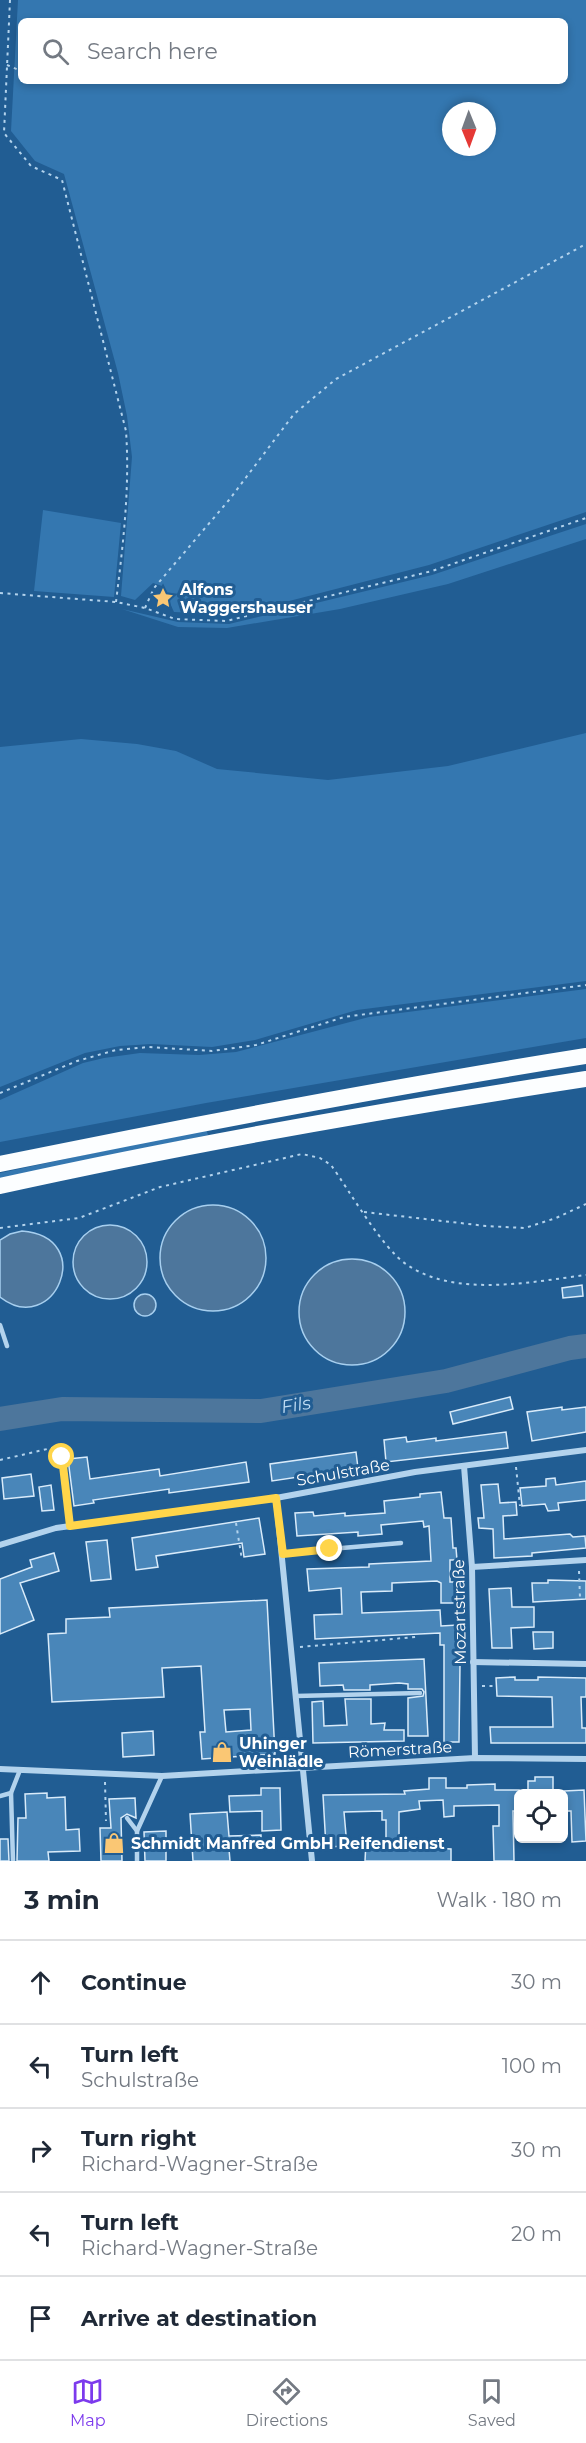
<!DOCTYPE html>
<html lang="en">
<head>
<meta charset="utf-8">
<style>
	:root { --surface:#fff; --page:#f2f2f3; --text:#1f2937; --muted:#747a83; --line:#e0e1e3; --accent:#7c3aed }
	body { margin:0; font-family:Montserrat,sans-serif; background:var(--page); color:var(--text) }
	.controls { position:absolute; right:18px; bottom:18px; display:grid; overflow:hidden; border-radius:9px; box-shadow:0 3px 9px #0003 }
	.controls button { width:54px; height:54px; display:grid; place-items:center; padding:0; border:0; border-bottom:2px solid var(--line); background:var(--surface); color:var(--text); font:30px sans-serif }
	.compass { position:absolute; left:442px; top:102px; width:54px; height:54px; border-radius:50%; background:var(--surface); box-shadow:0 3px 9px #0003; rotate:179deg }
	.stop { position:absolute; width:18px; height:18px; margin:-14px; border:4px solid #ffd54a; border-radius:50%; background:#fff }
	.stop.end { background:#ffd54a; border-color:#fff; box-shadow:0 2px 6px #0008 }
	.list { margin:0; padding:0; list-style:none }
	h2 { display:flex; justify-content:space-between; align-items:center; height:78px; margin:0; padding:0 24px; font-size:26px }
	h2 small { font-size:20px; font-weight:400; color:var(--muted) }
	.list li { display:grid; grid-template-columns:39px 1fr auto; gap:18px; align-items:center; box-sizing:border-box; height:84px; padding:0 24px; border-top:2px solid var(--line) }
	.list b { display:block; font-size:22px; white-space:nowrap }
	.list p { margin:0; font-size:20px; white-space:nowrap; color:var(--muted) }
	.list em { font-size:20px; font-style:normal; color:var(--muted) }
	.icon { flex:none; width:33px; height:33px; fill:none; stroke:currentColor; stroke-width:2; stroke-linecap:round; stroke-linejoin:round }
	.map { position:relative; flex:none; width:586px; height:1861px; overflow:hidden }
	.search { position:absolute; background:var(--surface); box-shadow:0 3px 9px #0003; left:18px; right:18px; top:18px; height:66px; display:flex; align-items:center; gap:15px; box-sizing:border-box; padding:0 21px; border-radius:9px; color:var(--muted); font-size:22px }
	.sheet { height:498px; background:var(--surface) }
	nav { display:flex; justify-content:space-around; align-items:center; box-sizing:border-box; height:84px; border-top:2px solid var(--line); background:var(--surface); font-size:16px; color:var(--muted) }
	nav a { display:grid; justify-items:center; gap:3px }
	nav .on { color:var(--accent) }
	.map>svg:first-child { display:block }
</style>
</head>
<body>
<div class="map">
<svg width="586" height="1861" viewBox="0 0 586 1861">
	<rect width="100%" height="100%" fill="#215d93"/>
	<g fill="#3477b0" fill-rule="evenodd">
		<path d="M18 0H586V512L429 565 262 608 217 614 174 612 162 586 153 583 135 600 121 596 132 457 127 416 118 373 64 174 35 161 11 131ZM21 21H565V81H21ZM451 111H487V147H451Z"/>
		<path d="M43 510 121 523 114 597 34 591Z"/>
		<path d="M586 524V539L448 584 340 609 227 628 178 627 122 609 178 622 229 624 432 575Z"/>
		<path d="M586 733V981L357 1010 255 1040 212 1047 151 1044 120 1046 85 1053 0 1087V747L81 739 137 744 176 751 217 769 328 780 448 766Z"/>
		<path d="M586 989V1038L206 1103 0 1142V1100L83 1063 104 1058 140 1053 199 1055 236 1052 369 1017Z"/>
		<path d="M206 1129 208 1135 0 1179V1173Z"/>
	</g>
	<g fill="#4d769c" stroke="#a7cfef" stroke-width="1.5">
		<circle cx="213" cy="1258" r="53"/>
		<circle cx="110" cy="1262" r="37"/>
		<path d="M22 1231C98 1237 54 1339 0 1297V1240L10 1234Z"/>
		<circle cx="352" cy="1312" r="53"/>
		<circle cx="145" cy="1305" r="11"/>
	</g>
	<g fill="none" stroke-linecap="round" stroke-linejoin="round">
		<path stroke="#4d769c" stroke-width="24" d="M0 1419 62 1409 261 1411 446 1381 570 1348 586 1346"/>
	</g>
	<g fill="#4986b9" stroke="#d9ebfa" stroke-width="1.5" fill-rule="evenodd">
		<path d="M582 1285 583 1296 563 1298 562 1288Z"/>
		<path d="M510 1397 513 1409 453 1424 450 1412Z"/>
		<path d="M562 1407V1410L586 1407V1432L532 1441 527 1412Z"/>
		<path d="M506 1432 508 1448 386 1462 384 1440 406 1437 407 1442 436 1438V1441Z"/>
		<path d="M356 1452 358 1468 272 1481 270 1464Z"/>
		<path d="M87 1457 90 1479 159 1469 160 1476 246 1462 249 1482 169 1493V1489L93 1500 94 1503 74 1506 68 1459Z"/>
		<path d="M31 1474 34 1496 4 1499 2 1478Z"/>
		<path d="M555 1478 556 1485 586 1481V1500L558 1503 559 1510 548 1511 545 1504 522 1506 520 1488 546 1486V1479Z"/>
		<path d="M498 1484 500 1503 516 1502 517 1515 503 1516 504 1539 570 1534 573 1537 585 1536 586 1548 532 1553V1556L494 1558 493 1529 479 1528 478 1518H484L481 1485Z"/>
		<path d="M51 1485 54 1510 42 1511 39 1487Z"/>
		<path d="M441 1492 444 1518H451L453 1548H456L457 1560H450V1582H459L460 1603H441V1583L437 1581 392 1583V1591L361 1592 362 1613 440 1610 441 1626 458 1625V1664H460L459 1742H444V1645H440V1633L315 1639 314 1615 342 1614 341 1588 309 1591 307 1569 369 1567V1564L431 1561 429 1526 424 1527 423 1521 381 1525 382 1534 358 1536V1532L297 1536 295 1513 313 1512 314 1516 345 1513V1516L385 1513 384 1501 420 1497V1494Z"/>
		<path d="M259 1518 265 1554 244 1557 242 1543 156 1556 158 1567 136 1570 132 1538Z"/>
		<path d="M107 1540 111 1579 91 1581 86 1542Z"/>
		<path d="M54 1553 59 1571 20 1583 34 1620 0 1634V1579L32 1567 30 1560Z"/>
		<path d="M548 1580 586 1581V1599L533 1602 532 1583H548Z"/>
		<path d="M511 1588 512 1607H534V1627L511 1628 512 1648H492L489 1589Z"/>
		<path d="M267 1600 275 1754 202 1759 200 1732H205L201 1666 162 1668 164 1697 52 1702 48 1634 66 1633V1619L110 1617 109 1608ZM250 1709 251 1730 226 1732 224 1710Z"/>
		<path d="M533 1632H553V1648L534 1649Z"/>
		<path d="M424 1659 428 1736H408V1698L423 1696 424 1692 422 1689H408V1684L399 1683 370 1685V1690H344L343 1685 320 1686 319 1663Z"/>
		<path d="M515 1677V1680H538V1677L586 1678V1697H581L582 1728H586V1743H491L490 1727H553L552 1697 497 1696 496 1678Z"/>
		<path d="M345 1699H371V1724L385 1723 384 1730H404V1741L313 1743 312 1702 323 1701 324 1726 347 1725Z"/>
		<path d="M153 1731 154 1755 123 1757 122 1733Z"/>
		<path d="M535 1777H553V1794H528V1781H535Z"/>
		<path d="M429 1778H446V1788H467V1785L495 1784V1790H519V1811H513L514 1861H494L493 1826H499V1805L454 1806V1816L444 1817 443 1800 419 1801 420 1809 399 1812V1846L451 1849V1861H365L366 1842 386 1844V1820H382V1811L344 1812 347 1846 326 1847 323 1795 405 1794 404 1791 429 1789Z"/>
		<path d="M261 1788H280L281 1830 262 1831V1811L230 1812 229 1796 261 1795Z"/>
		<path d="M584 1790 586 1841 572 1842 571 1811H564V1791Z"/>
		<path d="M47 1793V1798L65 1797 66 1830 79 1829 80 1851 48 1852 49 1861H17L18 1818H26L25 1794Z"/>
		<path d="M135 1798 136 1818 127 1814 121 1818 122 1861H101L100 1828H111L109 1799Z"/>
		<path d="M227 1812 229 1836 261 1835V1849H229L230 1861H193L190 1814Z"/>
		<path d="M166 1831V1861H145L144 1832Z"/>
		<path d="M0 1839H8L9 1861H0Z"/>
	</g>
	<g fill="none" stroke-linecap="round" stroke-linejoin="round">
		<g stroke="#b3d3ed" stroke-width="2" stroke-dasharray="3 4.5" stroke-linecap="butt">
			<path d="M10 0 4 133 31 166 62 180 126 431C130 488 123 545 116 602"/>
			<path d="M7 65 21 71"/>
			<path d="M0 593 116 602 145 608 175 619 226 621 432 571 586 518"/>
			<path d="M145 608 154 588 229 500 294 414 336 379 586 244"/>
			<path d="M0 1093 77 1061 116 1050 149 1047 212 1051 256 1045 344 1017 586 985"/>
			<path d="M364 1212 486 1226 525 1228 556 1218 586 1204"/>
			<path d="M0 1228 79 1218 160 1187 302 1154 320 1158 331 1165C349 1190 382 1248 406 1264 454 1298 531 1282 586 1275"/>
			<path d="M0 1460 56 1447 59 1449"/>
			<path d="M516 1467 520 1506"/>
			<path d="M236 1523 242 1560"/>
			<path d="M579 1571 580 1598"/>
			<path d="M300 1647 416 1637"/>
			<path d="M482 1686H495"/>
			<path d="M105 1782 106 1821"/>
		</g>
		<g stroke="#b3d3ed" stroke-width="4.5">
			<path d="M0 1325 7 1346"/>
			<path d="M283 1553 401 1543"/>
			<path d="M296 1696 420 1693"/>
			<path d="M0 1796 11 1793"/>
			<path d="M127 1818 137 1831"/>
			<path d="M13 1861 11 1793 20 1770"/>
			<path d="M137 1861V1831L162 1776"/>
		</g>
		<g stroke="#b3d3ed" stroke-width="6">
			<path d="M62 1457 70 1526"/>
			<path d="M464 1466 472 1567 475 1758"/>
			<path d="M276 1498 312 1861"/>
			<path d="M0 1545 56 1528 276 1498 415 1472 586 1450"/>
			<path d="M472 1567 586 1560"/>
			<path d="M473 1662 586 1664"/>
			<path d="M0 1769 162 1776 475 1758 586 1759"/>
		</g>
		<g stroke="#fcfeff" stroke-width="16">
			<path d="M0 1164C195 1124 390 1087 586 1056"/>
			<path d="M0 1186C194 1143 390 1109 586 1079"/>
		</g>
	</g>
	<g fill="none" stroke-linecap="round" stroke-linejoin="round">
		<path stroke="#ffd54a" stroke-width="8" d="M62 1457 70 1526 276 1498 283 1554 330 1549"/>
	</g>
	<defs>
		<symbol id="sight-bare" viewBox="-9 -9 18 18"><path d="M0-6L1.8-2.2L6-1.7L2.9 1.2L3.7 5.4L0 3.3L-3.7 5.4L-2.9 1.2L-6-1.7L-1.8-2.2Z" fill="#fac774" stroke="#215d93" stroke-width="2.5" paint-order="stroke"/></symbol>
		<symbol id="shop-bare" viewBox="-9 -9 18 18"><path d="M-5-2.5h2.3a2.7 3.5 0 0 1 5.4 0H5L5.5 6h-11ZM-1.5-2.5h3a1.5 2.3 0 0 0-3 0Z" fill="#fac774" stroke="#215d93" stroke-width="2.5" paint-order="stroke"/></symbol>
	</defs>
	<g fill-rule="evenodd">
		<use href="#sight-bare" x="148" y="583" width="30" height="30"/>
		<use href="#shop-bare" x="207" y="1737" width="30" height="30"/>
		<use href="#shop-bare" x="99" y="1828" width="30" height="30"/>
	</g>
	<g text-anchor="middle" stroke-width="6" stroke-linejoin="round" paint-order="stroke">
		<g font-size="16" font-weight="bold" fill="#fff" stroke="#215d93" text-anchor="start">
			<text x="180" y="595">Alfons<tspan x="180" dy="18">Waggershauser</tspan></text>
			<text x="239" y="1749">Uhinger<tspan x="239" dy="18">Weinlädle</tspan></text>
			<text x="131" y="1849">Schmidt Manfred GmbH Reifendienst</text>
		</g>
		<g font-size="16" fill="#fff" stroke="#215d93">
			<text transform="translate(343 1472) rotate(-10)" y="6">Schulstraße</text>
			<text transform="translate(459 1612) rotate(-91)" y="6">Mozartstraße</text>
			<text transform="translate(400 1749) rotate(-3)" y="6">Römerstraße</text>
		</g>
		<g font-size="18" font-style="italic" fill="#bfdcf4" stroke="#215d93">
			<text transform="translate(296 1405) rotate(-9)" y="6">Fils</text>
		</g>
	</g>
</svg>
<div class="controls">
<button><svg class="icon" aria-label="locate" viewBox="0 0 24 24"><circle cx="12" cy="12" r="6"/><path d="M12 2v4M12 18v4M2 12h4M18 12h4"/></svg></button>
</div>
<svg class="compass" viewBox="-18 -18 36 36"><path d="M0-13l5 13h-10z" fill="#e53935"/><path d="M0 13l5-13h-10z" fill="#747a83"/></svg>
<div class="stop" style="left:62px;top:1457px"></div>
<div class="stop end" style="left:330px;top:1549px"></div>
<div class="search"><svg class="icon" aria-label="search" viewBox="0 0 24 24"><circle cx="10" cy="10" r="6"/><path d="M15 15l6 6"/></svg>Search here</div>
</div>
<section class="sheet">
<h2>3 min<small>Walk · 180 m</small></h2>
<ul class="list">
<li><svg class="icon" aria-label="ahead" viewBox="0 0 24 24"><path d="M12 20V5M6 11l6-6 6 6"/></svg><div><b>Continue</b></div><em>30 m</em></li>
<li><svg class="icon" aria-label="left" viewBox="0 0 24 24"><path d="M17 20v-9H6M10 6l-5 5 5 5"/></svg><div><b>Turn left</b><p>Schulstraße</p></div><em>100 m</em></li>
<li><svg class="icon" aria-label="right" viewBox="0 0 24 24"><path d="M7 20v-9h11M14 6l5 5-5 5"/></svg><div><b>Turn right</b><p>Richard-Wagner-Straße</p></div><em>30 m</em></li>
<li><svg class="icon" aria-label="left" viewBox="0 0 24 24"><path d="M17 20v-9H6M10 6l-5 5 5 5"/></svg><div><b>Turn left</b><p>Richard-Wagner-Straße</p></div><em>20 m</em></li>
<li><svg class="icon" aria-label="arrive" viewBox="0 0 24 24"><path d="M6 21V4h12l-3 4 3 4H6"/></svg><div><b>Arrive at destination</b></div></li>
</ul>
</section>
<nav>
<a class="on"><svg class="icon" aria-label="map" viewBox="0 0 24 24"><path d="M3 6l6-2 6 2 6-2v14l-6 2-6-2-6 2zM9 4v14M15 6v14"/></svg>Map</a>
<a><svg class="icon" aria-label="directions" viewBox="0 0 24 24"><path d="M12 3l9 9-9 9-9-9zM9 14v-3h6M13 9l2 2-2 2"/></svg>Directions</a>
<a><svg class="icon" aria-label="saved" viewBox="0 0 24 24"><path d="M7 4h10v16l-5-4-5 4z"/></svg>Saved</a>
</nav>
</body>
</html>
